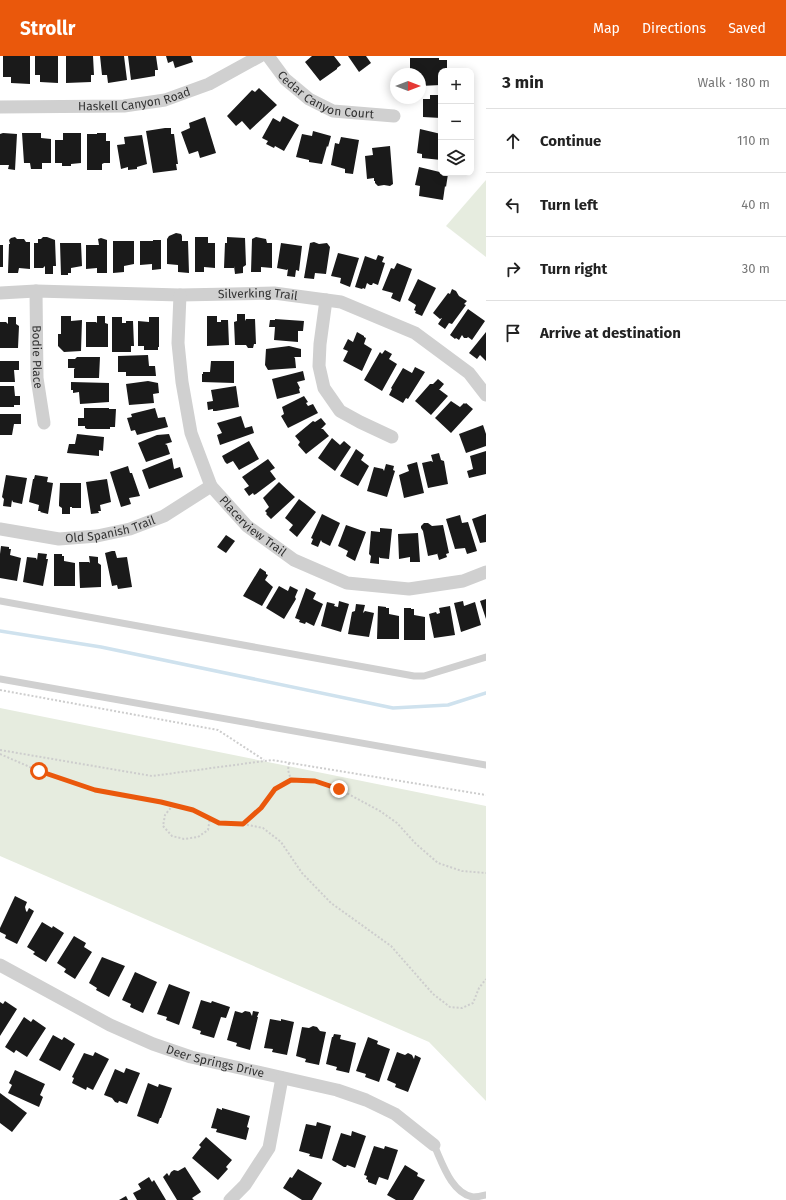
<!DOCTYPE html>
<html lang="en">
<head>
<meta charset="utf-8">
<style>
	:root { --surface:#fff; --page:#f6f6f6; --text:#222; --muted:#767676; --line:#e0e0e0; --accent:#ea580c }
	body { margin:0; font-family:"Fira Sans",sans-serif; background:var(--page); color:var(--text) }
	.controls { position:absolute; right:12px; top:12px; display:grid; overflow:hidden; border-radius:8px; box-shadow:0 2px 10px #0003 }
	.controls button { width:36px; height:36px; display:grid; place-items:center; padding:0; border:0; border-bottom:1px solid var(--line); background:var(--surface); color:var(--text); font:20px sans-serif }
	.compass { position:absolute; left:390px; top:12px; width:36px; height:36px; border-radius:50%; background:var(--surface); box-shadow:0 2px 10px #0003; rotate:90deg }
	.stop { position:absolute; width:12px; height:12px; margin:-9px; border:3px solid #ea580c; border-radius:50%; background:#fff }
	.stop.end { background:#ea580c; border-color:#fff; box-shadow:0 1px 4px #0008 }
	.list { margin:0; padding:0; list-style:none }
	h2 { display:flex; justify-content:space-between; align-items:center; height:52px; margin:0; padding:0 16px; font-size:17px }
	h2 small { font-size:13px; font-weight:400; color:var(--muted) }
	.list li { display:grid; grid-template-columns:26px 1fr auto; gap:12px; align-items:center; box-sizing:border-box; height:64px; padding:0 16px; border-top:1px solid var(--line) }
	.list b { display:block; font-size:15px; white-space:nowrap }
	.list em { font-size:13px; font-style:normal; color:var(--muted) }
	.icon { flex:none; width:22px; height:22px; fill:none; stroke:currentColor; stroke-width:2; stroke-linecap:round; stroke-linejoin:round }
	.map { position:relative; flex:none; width:486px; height:1144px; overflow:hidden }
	header { display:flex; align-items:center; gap:24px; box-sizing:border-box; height:56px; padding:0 20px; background:var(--accent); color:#fff }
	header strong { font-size:19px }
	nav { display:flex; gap:22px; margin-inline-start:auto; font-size:14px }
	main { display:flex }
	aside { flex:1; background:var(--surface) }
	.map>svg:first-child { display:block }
</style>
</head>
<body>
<header>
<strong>Strollr</strong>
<nav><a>Map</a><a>Directions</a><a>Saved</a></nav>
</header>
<main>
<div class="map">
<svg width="486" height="1144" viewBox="0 0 486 1144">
	<rect width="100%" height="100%" fill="#fff"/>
	<g fill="#e6ecdf">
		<path d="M486 124V201L446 170Z"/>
		<path d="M0 652 486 750V1045L429 986 0 800Z"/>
	</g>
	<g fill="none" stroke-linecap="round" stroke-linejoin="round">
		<path stroke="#cfe2ee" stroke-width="3.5" d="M0 575 101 591 393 652 448 649 486 637"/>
	</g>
	<g fill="#1a1a1a">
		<path d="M3 0H30V28L11 27V21H3Z"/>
		<path d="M35 0H58V27L40 26V19H35Z"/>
		<path d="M66 0H93L94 19H91V26L66 27Z"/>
		<path d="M100 0H124L127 24 108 27 107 19H102Z"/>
		<path d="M128 0H156L158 14H155V20L131 24Z"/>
		<path d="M166 0H191L193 6 175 12 173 5 168 7Z"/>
		<path d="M312 0H334L341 9 337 12V13L320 25 305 6Z"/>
		<path d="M348 0H366L371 7 359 16Z"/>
		<path d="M410 2H439V4H447V12H445L446 15H441V29L420 30V18H410Z"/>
		<path d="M259 32 277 49 250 74 242 65 236 70 227 60 252 34 255 36Z"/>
		<path d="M430 39H441V62L423 61V43H430Z"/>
		<path d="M283 60 299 69 284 95 275 90 274 92 266 88 268 85 262 82 273 62 280 66Z"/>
		<path d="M205 61 216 97 200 102 198 95 189 98 181 76 190 72 189 67Z"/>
		<path d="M165 72H171V78H174L178 108H176L177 114 153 117 146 75Z"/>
		<path d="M420 73 441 78V104L422 102V98L417 97Z"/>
		<path d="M313 75 331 80 328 91 327 90 322 108 309 106V104L296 101 302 78 312 80Z"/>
		<path d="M3 77 17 78 15 114 8 113 9 109H0V78Z"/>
		<path d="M22 77H41V82L51 83V107H42V113H31L30 107H24Z"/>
		<path d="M63 77H81V107L71 108V110H62V107H55V84H63Z"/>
		<path d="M97 77H106V85H110V107H104L102 108V114H87V78H97Z"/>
		<path d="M142 79 147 108 137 111V113L128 114V111L121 113 117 89 125 88 124 81Z"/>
		<path d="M341 81 359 84 353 118 345 117V113L331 109 335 87 339 88Z"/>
		<path d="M390 90 393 128 390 130 384 129 378 130 375 127V125H374V122L367 123 365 100 373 99 372 92Z"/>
		<path d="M419 111 448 118 446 131 445 130 443 144 419 140 420 130 415 129Z"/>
		<path d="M176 177 181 178 182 180V185H188L189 217 178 216V209L167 208V183L169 180Z"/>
		<path d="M15 181 17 183H24L26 186H30V213L19 212 18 217H8L9 188H10L9 184 11 182Z"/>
		<path d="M43 181H47L55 184 56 210H53V218H45V210L43 212H34V187H38V183H41Z"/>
		<path d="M195 181H208V187H215V212L204 211V216H195Z"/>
		<path d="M227 181 245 182 246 209 243 211V217L235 218 234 210V212H224L225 187H227Z"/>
		<path d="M256 181 266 183 267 187H272V212L261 211V216H251L252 183Z"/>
		<path d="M101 182 107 184V217H97V212L86 213V189H99L98 183Z"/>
		<path d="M153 184H161V213L152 214V208L140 209V185H153Z"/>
		<path d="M113 185H134V208L124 210V216L113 217Z"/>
		<path d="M314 186 319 188 327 187 330 191 326 218 315 217 314 223 304 222 310 187Z"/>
		<path d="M60 187H81L82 210 71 212V217H68V219H61Z"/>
		<path d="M281 187 302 190 299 215 296 214 295 221 287 220 288 213 287 214 277 212Z"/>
		<rect x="0" y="189" width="3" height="22"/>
		<path d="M338 197 359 202 350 231 340 227 341 222 331 220Z"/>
		<path d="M378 199 384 201 382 206 385 207 378 229 373 227 372 229H370L367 227 365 233 363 232 362 233 355 231 365 200 376 204Z"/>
		<path d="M397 207 412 213 400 246 391 242 393 237 382 234 391 212 394 213Z"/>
		<path d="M418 223 436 232 422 260 415 257 416 255 414 254 416 249 408 244Z"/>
		<path d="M452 233 456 235 459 240 467 245 464 248 466 249 452 268 449 267 445 273 438 268 442 262 440 263 433 257 448 237 450 238Z"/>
		<path d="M468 253 485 265 472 284 468 281 467 282H464L462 279 459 284 456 282 455 283 450 279Z"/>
		<path d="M237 258H245V265L246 263H255L256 288H254L253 292H248L246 289H235L234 266 237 265Z"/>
		<path d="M61 260H71V265L82 264 81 295 64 296 58 290V278H61Z"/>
		<path d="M97 260H105V267L108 268V291H86V266H96L97 267Z"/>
		<path d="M207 260H217V266H221V264H228L229 289 207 290Z"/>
		<path d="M8 261H16V268L19 270 18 292H0V266H6L8 268Z"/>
		<path d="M112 261H122V267H126V265H133L134 290H131V296H112Z"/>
		<path d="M149 261H159V291H158V294H144V290H138V265L149 266Z"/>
		<path d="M275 263 304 265 303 275H298V286L274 284 275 271H269L270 264H275Z"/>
		<path d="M357 276 364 280V281L366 282 364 288 372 293 362 315 343 305 348 295 343 293 348 283 353 286Z"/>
		<path d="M486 276V305L480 299 477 303 469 297Z"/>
		<path d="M289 290 301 293V301H294L295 302 296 312 268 314 265 309 266 293Z"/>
		<path d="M385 294 392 298 389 303 397 308 382 335 364 324 380 296 382 298Z"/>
		<path d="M148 299 149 310H155L156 320H126V316H118V300Z"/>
		<path d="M77 301H100L99 322H74V313L75 312H68V303H75Z"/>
		<path d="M0 305H19V314H14L15 326H0Z"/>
		<path d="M211 305H234V327L202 326V318H203V316H210Z"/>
		<path d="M415 311 425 316 408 343 406 342 403 347 389 339 392 333 391 332 403 312 412 317Z"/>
		<path d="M303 315 305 324 297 326 300 332 299 333 300 337 277 343 272 323Z"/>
		<path d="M438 323 444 328 439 334H440L448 340 431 359 415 345 430 328H433Z"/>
		<path d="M148 325 158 327 159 337 153 338 154 347 129 349 126 328Z"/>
		<path d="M71 326 109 327V346L80 348 79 336 73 337V334H71Z"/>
		<path d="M0 330H14L15 340H20V349H14V351H0Z"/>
		<path d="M236 330 239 351 216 355H213V353L208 354 207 346 213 345 211 334Z"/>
		<path d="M304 340 308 346 306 347 308 350 313 348 318 357 288 372 281 360 284 358 282 351Z"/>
		<path d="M451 345 460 351 464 347 465 348 466 347 473 353 451 377 435 362Z"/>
		<path d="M84 352H109V353H116L115 371H110V373H87L85 372V370H78V362H84Z"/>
		<path d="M155 352 158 362 165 361 168 371 137 379 135 374 131 375 127 362 132 361 131 358Z"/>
		<path d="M0 358H21V368H14L12 379H0Z"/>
		<path d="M241 360 245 372 252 370 254 377 220 389 217 379 222 377 217 367Z"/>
		<path d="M321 362 326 368 321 373H323L329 380 306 398 298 389 300 386 295 380 313 365 315 366Z"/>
		<path d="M483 369 486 378V390L466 397 459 378Z"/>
		<path d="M77 378 104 381 103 395 99 394V400L67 397 69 388H75Z"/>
		<path d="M169 378 172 386 165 388 167 389 170 398 146 406 138 387 157 379Z"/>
		<path d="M332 382 340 389 344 385 351 391 335 415 318 402Z"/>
		<path d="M249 385 259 403 239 414 233 405 227 408 225 406 222 400Z"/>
		<path d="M356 393 364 399 361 404 369 410 358 430 340 420Z"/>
		<path d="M486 395V418L469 422 467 415 473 413 470 400Z"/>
		<path d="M439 397 441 404 444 405 448 428 428 432 422 407 431 405 433 406 431 399Z"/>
		<path d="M172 402 174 413 180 411 183 421 149 433 142 414Z"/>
		<path d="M268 403 275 412 270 415 276 423 256 438 254 439 253 437 249 440 244 433 249 430 242 421Z"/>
		<path d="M417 406 424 437 404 442 399 419 409 415 407 409Z"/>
		<path d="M386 408 394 410 393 414 395 415 387 441 367 435 374 411 383 413 384 415Z"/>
		<path d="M128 410 130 417H132L140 440 129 442 131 448 121 451 110 416Z"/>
		<path d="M6 419 27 422 22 448 13 446 12 444 11 451 3 450 4 443 2 441Z"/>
		<path d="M35 419 48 421 47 426 53 427 48 458 40 456 41 455H38L39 449 29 446 33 423H34Z"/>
		<path d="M107 423 111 446 100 449 101 455H98L99 457 91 458 86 426Z"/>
		<path d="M279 426 295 441 271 463 266 458 267 457 265 455 269 451 263 442Z"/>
		<path d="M60 427H81V452H72V451H70V458H62V452L59 450V447Z"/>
		<path d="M299 443 316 456 297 481 289 474 293 469 285 462Z"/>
		<path d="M322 458 340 467 330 490 322 486 321 484 318 491 311 488 313 483 311 482Z"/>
		<path d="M486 458V486L480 487 472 463Z"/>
		<path d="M460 459 462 467 468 466 477 495 467 498 465 492 455 493 446 463Z"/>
		<path d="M424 467H428L432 470 443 469 449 497 446 498 447 501 439 504 437 497V498L428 500 423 475 421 472V470Z"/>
		<path d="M346 469 366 476 355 505 346 500 348 495 338 490Z"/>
		<path d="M380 472 392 473 389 503 380 502 379 501V508L370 507 371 500 369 498 371 475 380 476Z"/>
		<path d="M418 477 420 506H410V501L399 503 398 478Z"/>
		<path d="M226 479 235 485 226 497 217 491Z"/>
		<path d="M1 490 9 491V493H11L10 499 21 502 17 525 0 522V498Z"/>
		<path d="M112 495H115L117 502 127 501 132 531 118 533 117 529 112 530 105 497Z"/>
		<path d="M38 497 47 498 46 503H48L43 530 23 526 27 501 36 502 37 504Z"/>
		<path d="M54 498H62V500H64V505L75 507V530H54Z"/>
		<path d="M89 500 98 501V507L101 509V531L80 532 79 506H89L90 507Z"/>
		<path d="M260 512 266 516V518L268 519 265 524 273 531 262 550 243 540Z"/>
		<path d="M279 530 288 535 290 530 298 534 295 541 296 543 284 563 266 552Z"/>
		<path d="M306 532 316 537 313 543 323 548 314 570 306 566 305 568 299 566 300 564 295 562Z"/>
		<path d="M486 543V563L480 545Z"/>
		<path d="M339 545 349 548 341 576 321 570 327 546 335 548 334 550 338 551Z"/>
		<path d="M463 545 464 550 475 546 481 569 461 576 454 547Z"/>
		<path d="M356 548 365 549 363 557 365 555 374 557 369 581 348 578 352 556 355 555Z"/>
		<path d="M378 550 386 551V552H389V558L399 560V583H377Z"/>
		<path d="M450 550 455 579 434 582 429 558 436 556 437 558 440 557 439 552Z"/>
		<path d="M404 552H411V553H414V559L425 561V584H404Z"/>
		<path d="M15 840 27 846 25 851 26 855 27 856 29 852 34 855 17 888 5 882 6 879 0 876V872Z"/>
		<path d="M42 866 52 872 53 870 64 877 46 906 33 898 35 896 27 891Z"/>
		<path d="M74 880 86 887 84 891 92 896 75 923 64 916 66 913 57 907Z"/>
		<path d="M102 901 125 910 109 941 96 934 97 932 89 927Z"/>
		<path d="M135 916 157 926 143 957 130 951 131 948 122 944Z"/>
		<path d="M169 928 190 936 179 969 166 964 167 961 157 958Z"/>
		<path d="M201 944 211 947 212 945 230 951 226 962 221 961 214 982 200 978 201 975 192 972Z"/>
		<path d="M5 945 17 953 0 980V946L3 948Z"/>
		<path d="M235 955 242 957 245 955 250 956 252 960 253 955 259 956 257 961H258L250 994 236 990 237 987 227 984Z"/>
		<path d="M24 961 31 966 33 963 46 972 27 1001 16 994 14 997 5 991Z"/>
		<path d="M270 963 281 965V963L294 966 287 999 272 996 273 993 264 992Z"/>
		<path d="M313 970 317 971 320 975 326 976 319 1009 305 1006 306 1003 296 1000 302 971 309 972Z"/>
		<path d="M334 978 341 979 340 983 356 987 349 1017 336 1014 337 1011 326 1008 332 981H333Z"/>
		<path d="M53 979 62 984 64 981 75 988 60 1015 39 1004Z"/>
		<path d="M368 981 378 985 377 988 390 993 379 1026 365 1021 366 1018 356 1015Z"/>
		<path d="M95 996 109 1003 94 1032 93 1034 87 1031 86 1034 72 1027 74 1022 72 1021 84 997 93 1000Z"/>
		<path d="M397 996 405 999 408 997 412 999 414 1003 415 999 421 1002 408 1036 395 1031 396 1028 387 1024Z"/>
		<path d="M126 1012 140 1017 127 1048 119 1045 118 1047 115 1046 112 1042 104 1039 115 1013 124 1017Z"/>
		<path d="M15 1014 45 1028 40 1039 43 1041 39 1051 8 1037 12 1029 9 1027Z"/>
		<path d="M148 1027 158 1031 159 1028 172 1032 161 1062H160L158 1068 137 1060Z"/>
		<path d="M0 1037 27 1057 12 1076 0 1067Z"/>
		<path d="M217 1052 222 1054V1052L250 1060 247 1071 249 1072 246 1084 216 1076 217 1073 211 1072Z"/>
		<path d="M317 1066 331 1070 322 1103 309 1100 310 1098 299 1095 306 1068 316 1070Z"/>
		<path d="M352 1075 366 1080 355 1112 347 1109 346 1111H344L332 1104 341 1077 351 1080Z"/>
		<path d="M206 1081 232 1104 226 1111 228 1113 218 1124 192 1102 201 1091 199 1089Z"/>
		<path d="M374 1090 384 1093 385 1090 398 1094 388 1124 379 1121 376 1129 368 1126V1124L366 1123 367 1120 364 1119Z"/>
		<path d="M405 1109 418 1117 417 1120 425 1124 413 1144H396L387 1139Z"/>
		<path d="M185 1111 201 1136 192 1142 194 1144H177L163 1121 167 1117 169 1120 171 1116 174 1114 178 1115Z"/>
		<path d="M298 1113 322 1127 312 1144H302L283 1132 290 1121 292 1122Z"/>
		<path d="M149 1121 152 1126 154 1124 166 1144H137L133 1137 141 1133 138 1128Z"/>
		<path d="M126 1140 128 1144H119Z"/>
	</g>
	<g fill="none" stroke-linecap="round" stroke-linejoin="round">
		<g stroke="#cdcdcd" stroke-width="2" stroke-dasharray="2 2" stroke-linecap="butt">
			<path d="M0 634 218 674 264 704"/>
			<path d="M0 694 152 720 272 704 486 739"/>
			<path d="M0 698 39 715 95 734 161 746 193 753 219 767 243 768 261 752 275 733 291 724 315 725 339 733 380 755 397 767 416 788 438 807 462 815 486 817"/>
			<path d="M289 707 288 714 291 724"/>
			<path d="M173 749 165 759 163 770 172 780 184 783 198 781 208 774 210 762"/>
			<path d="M243 768 263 772 281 786 302 817 331 847 391 890 433 938 450 951 462 952 473 947 479 932 486 923"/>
		</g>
		<g stroke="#d0d0d0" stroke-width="7">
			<path d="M0 545 414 620H424L486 601"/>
			<path d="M0 623 486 709"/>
			<path d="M434 1089C442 1106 451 1137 473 1141 477 1141 482 1140 486 1139"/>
		</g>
		<g stroke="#d0d0d0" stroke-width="13">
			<path id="s1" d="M268 0 285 23 309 43 333 55 394 60"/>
			<path id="s2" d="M0 51 124 50 165 44 209 28 260 0"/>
			<path id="s3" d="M36 235 37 322 44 367"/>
			<path id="s4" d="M0 237 36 235 180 239 274 237 341 246 415 277 469 317 486 339"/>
			<path id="s5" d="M180 239 178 287 182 326 191 377 211 430 247 470 294 504 347 527 409 533 463 525 486 516"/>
			<path d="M326 244 320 288 319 310 324 332 340 355 360 366 392 381"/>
			<path id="s6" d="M0 473 59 483 97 480 130 473 164 460 211 430"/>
			<path id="s7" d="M0 909 110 969 153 988 191 1001 337 1034 366 1044 395 1058 434 1089"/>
			<path d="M230 1144 245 1129 269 1092 282 1022"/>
		</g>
	</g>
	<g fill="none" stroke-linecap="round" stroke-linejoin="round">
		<path stroke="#ea580c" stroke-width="5" d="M39 715 95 734 161 746 193 754 219 767 243 768 261 752 275 733 291 724 315 725 339 733"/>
	</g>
	<g text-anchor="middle" stroke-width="4" stroke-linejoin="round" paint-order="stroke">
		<g font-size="12" fill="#333" stroke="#fff">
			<text dy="4" stroke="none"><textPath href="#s1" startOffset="74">Cedar Canyon Court</textPath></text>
			<text dy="4" stroke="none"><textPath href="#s2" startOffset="135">Haskell Canyon Road</textPath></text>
			<text dy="4" stroke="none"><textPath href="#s4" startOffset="258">Silverking Trail</textPath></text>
			<text dy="4" stroke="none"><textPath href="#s3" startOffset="66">Bodie Place</textPath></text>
			<text dy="4" stroke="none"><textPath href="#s5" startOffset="254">Placerview Trail</textPath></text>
			<text dy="4" stroke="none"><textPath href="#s6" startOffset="112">Old Spanish Trail</textPath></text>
			<text dy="4" stroke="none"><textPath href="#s7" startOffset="237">Deer Springs Drive</textPath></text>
		</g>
	</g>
</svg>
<div class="controls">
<button>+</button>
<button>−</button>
<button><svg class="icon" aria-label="layers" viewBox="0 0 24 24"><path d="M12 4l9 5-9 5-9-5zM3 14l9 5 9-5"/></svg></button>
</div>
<svg class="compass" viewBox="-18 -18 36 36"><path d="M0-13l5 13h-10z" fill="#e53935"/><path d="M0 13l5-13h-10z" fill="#767676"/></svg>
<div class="stop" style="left:39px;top:715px"></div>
<div class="stop end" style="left:339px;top:733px"></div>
</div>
<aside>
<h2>3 min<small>Walk · 180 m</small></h2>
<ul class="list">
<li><svg class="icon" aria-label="ahead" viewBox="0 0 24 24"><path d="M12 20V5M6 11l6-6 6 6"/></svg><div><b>Continue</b></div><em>110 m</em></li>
<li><svg class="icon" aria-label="left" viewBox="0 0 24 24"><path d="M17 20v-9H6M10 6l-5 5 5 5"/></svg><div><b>Turn left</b></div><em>40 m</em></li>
<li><svg class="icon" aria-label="right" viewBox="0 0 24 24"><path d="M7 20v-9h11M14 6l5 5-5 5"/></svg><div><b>Turn right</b></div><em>30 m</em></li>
<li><svg class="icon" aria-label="arrive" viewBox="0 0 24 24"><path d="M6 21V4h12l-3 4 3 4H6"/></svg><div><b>Arrive at destination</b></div></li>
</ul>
</aside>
</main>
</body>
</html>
